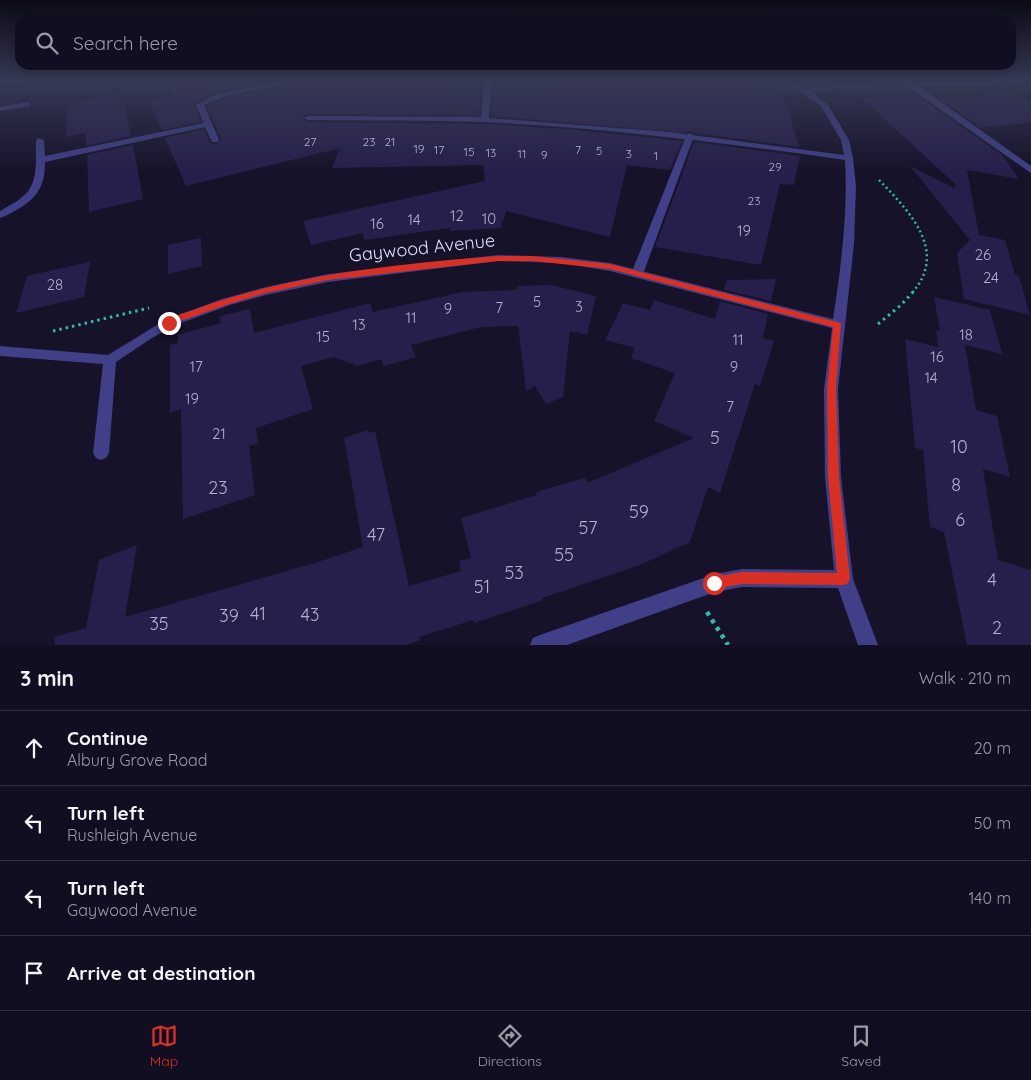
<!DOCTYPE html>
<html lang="en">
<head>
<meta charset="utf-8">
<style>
	:root { --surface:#100e20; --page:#1e1c2d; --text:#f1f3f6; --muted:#9c9ca5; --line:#302e3e; --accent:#d93025 }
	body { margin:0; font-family:Quicksand,sans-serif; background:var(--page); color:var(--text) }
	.stop { position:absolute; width:15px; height:15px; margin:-11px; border:4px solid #d93025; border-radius:50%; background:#fff }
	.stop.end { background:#d93025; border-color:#fff; box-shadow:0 1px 5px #0008 }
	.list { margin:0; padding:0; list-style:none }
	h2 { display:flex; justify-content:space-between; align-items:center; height:65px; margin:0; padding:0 20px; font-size:21px }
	h2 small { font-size:16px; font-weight:400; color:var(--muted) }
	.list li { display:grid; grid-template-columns:32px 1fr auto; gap:15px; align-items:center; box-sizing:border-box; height:75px; padding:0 20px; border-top:1px solid var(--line) }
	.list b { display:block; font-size:19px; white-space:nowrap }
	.list p { margin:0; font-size:16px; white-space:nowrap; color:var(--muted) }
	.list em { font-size:16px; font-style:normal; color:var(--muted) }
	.icon { flex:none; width:28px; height:28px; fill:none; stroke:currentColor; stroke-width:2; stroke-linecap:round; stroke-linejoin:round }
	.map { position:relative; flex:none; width:1031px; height:645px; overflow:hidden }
	.search { position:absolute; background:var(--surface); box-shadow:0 2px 12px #0003; left:15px; right:15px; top:15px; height:55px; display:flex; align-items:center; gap:12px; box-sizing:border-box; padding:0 18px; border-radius:15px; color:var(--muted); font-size:19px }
	.sheet { height:365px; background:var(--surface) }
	nav { display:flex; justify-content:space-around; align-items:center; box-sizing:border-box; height:70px; border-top:1px solid var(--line); background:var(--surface); font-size:14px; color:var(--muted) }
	nav a { display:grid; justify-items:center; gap:2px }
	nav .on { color:var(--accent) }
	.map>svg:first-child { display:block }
</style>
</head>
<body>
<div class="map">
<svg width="1031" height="645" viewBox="0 0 1031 645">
	<rect width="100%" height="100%" fill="#16122a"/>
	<g fill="#271f4b">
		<path d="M173 81H276L217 91 195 102 194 106 201 122 162 130 149 100 172 96Z"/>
		<path d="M300 81H455L453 89 481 90 479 115 308 114 302 117 308 122 486 124 576 130 682 141 670 170 627 165 610 237 506 211 503 222 501 221 502 228 450 231V228L364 240 363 233 311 245 303 221 485 181 483 165 332 168 340 148 186 186 165 138 204 129 210 143 218 144 221 139 207 106 224 99 298 83Z"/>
		<path d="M552 81H749L776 94 786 103 799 147 694 133 690 131 687 133 491 116 493 90H506V87L550 89Z"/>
		<path d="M1004 91 1031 102V123L983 127 987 132 940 99 966 98Z"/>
		<path d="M121 94V105L125 104 131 136 86 146V133L66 137 67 104Z"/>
		<path d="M918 96 1002 155 1019 179 967 170 979 235 1005 240 1015 275 1019 276 1030 315 964 299 957 253 970 240 910 166 954 188 956 185 862 98Z"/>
		<path d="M694 142 800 156 794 185 780 184 761 265 655 247Z"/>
		<path d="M133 145 143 199 89 212 87 155Z"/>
		<path d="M201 238 202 266 168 274V245Z"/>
		<path d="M90 262 84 297 16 313 27 276Z"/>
		<path d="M776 279 771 301 724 290 727 280Z"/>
		<path d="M551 285 596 296 587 335 570 331 563 397 546 404 535 386 526 391 518 326 481 327 411 345 416 357 384 366 381 359 357 366 334 357 301 366 313 409 256 428 258 443 249 446 255 495 183 519 181 409 170 413V345L178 343V335L221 323 220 316 250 309 254 333 370 303 373 312 463 292 517 290V286Z"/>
		<path d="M934 297 990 310 1002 354 965 345 976 410 997 416 1010 477 983 469 998 560 1031 570V645H967L944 532 930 527 923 450 915 448 905 339 938 347 936 330 940 331Z"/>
		<path d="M654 300 715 319 720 301 768 314 763 338 774 341 760 386 755 384 720 493 708 487 690 542 640 565 542 598 543 600 474 623 473 620 419 637 420 640 407 645H55L54 637 86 628 99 560 137 545 125 617 318 562 363 547 344 438 367 430 369 433 375 431 409 586 461 571 459 561 471 558 461 518 537 495 536 492 566 483 585 478 587 483 694 438 654 421 675 373 631 358 635 348 605 340 623 303 650 310Z"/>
	</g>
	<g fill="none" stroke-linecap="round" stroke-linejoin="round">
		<path stroke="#36b9ad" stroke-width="2.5" stroke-dasharray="2 3" stroke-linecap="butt" d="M879 180C909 211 949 251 912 293"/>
		<g stroke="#36b9ad" stroke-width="3" stroke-dasharray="2.5 4" stroke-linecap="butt">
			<path d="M878 324 901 305 913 292"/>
			<path d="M53 331 149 308"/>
		</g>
		<path stroke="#36b9ad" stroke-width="4.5" stroke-dasharray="4 5" stroke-linecap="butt" d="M707 612 728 645"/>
		<g fill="#403f87" fill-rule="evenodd">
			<path d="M285 81H298L223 97 200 107 196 105 218 93Z"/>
			<path d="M907 82H913L1031 166V173L907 86Z"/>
			<path d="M27 102H30V106L0 111V107Z"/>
			<path d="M690 133 694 136 643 274 641 277H633L631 274 686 136Z"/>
		</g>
		<g fill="#403f87" fill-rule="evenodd">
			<path d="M484 81H492L489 118 669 132 844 155 841 140 821 106 785 81H793L807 89 843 84 1031 81V84L843 88 812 92 828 105 849 140 853 158 856 186 854 244 838 389 841 477 853 579 878 645H858L838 588 742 587 715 592 567 645H530L533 638 540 635 715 574 742 569 834 570 825 477 824 389 832 328 610 271 561 263 498 261 328 282 266 295 230 305 173 326 152 338 116 362 109 453 106 458 101 460 96 458 93 453 103 364 0 356V346L108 355 165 320 222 299 266 287 328 274 498 255 561 257 610 263 833 319C841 266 848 214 845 160 726 143 606 128 486 122 427 120 367 121 308 120L304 118 308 116 481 117Z"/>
			<path d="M197 103 204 105 219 140 218 142H212L205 127 45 162C45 185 38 198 18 209 12 213 6 216 0 218V211C25 197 35 192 36 161 36 154 35 145 37 138L44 140 45 156 204 123 196 105Z"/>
		</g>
	</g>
	<linearGradient id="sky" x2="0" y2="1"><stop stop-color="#0c0a17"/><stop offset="0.47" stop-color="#363955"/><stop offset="1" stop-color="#363955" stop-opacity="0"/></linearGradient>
	<rect width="1031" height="171" fill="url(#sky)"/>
	<path fill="#d93025" d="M498 256H532L610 264 841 323 836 389 839 477 850 579 848 583 844 585 742 584 714 589 710 587 709 583 710 579 714 577 742 572 837 573 828 477 827 389 833 327 610 269 532 261H498L328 280 266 293 229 304 169 325 165 323C172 315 189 312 199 308 294 274 398 264 498 256Z"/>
	<g text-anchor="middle" stroke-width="4.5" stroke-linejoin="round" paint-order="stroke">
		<g font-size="12" fill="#b2aed1">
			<text x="310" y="146">27</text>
			<text x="369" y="146">23</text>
			<text x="390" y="146">21</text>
			<text x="419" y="153">19</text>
			<text x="439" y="154">17</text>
			<text x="578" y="154">7</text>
			<text x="599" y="155">5</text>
			<text x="469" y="156">15</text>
			<text x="491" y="157">13</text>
			<text x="522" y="158">11</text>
			<text x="629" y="158">3</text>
			<text x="544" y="159">9</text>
			<text x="656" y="160">1</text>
			<text x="775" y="171">29</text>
			<text x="754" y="205">23</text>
		</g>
		<g font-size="15" fill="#b2aed1">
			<text x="457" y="221">12</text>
			<text x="489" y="224">10</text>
			<text x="414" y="225">14</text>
			<text x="377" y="229">16</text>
			<text x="744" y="236">19</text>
			<text x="983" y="260">26</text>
			<text x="991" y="283">24</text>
			<text x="55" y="290">28</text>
			<text x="537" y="307">5</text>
			<text x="579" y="312">3</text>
			<text x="499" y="313">7</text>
			<text x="448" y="314">9</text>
			<text x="411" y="323">11</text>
			<text x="359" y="330">13</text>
			<text x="966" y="340">18</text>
			<text x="323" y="342">15</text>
			<text x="738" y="345">11</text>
			<text x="937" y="362">16</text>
			<text x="196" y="372">17</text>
			<text x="734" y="372">9</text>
			<text x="931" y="383">14</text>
			<text x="192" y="404">19</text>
			<text x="730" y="412">7</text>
			<text x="219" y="439">21</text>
		</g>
		<g font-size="18" fill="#e0ddfe" stroke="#16122a">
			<text transform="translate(422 248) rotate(-6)" y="6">Gaywood Avenue</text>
		</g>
		<g font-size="18" fill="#b2aed1">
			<text x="715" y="444">5</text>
			<text x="959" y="453">10</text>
			<text x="956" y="491">8</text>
			<text x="218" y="494">23</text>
			<text x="639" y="518">59</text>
			<text x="960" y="526">6</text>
			<text x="588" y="534">57</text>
			<text x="376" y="541">47</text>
			<text x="564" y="561">55</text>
			<text x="514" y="579">53</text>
			<text x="992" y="586">4</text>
			<text x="482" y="593">51</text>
			<text x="258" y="620">41</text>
			<text x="310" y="621">43</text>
			<text x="229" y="622">39</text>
			<text x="159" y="630">35</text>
			<text x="997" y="634">2</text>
		</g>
	</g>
</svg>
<div class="stop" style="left:714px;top:583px"></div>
<div class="stop end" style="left:169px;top:323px"></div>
<div class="search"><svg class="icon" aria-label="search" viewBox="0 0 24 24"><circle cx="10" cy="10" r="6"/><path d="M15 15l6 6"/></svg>Search here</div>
</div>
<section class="sheet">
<h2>3 min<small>Walk · 210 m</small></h2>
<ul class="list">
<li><svg class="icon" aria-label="ahead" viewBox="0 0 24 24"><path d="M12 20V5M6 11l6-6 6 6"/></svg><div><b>Continue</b><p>Albury Grove Road</p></div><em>20 m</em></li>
<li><svg class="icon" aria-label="left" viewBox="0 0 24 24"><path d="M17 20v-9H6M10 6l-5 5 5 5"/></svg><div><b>Turn left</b><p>Rushleigh Avenue</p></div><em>50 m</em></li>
<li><svg class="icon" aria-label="left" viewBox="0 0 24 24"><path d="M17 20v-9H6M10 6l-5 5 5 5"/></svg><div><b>Turn left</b><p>Gaywood Avenue</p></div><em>140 m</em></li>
<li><svg class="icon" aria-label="arrive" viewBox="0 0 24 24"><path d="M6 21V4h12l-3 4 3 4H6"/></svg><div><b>Arrive at destination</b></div></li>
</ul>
</section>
<nav>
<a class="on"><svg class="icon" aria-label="map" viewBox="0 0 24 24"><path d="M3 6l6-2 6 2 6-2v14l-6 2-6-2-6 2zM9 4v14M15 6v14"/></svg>Map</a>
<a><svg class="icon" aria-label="directions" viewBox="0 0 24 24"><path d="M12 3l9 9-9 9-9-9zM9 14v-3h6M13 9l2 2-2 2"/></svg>Directions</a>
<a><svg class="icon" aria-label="saved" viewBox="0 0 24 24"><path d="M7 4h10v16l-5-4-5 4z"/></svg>Saved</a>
</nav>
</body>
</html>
